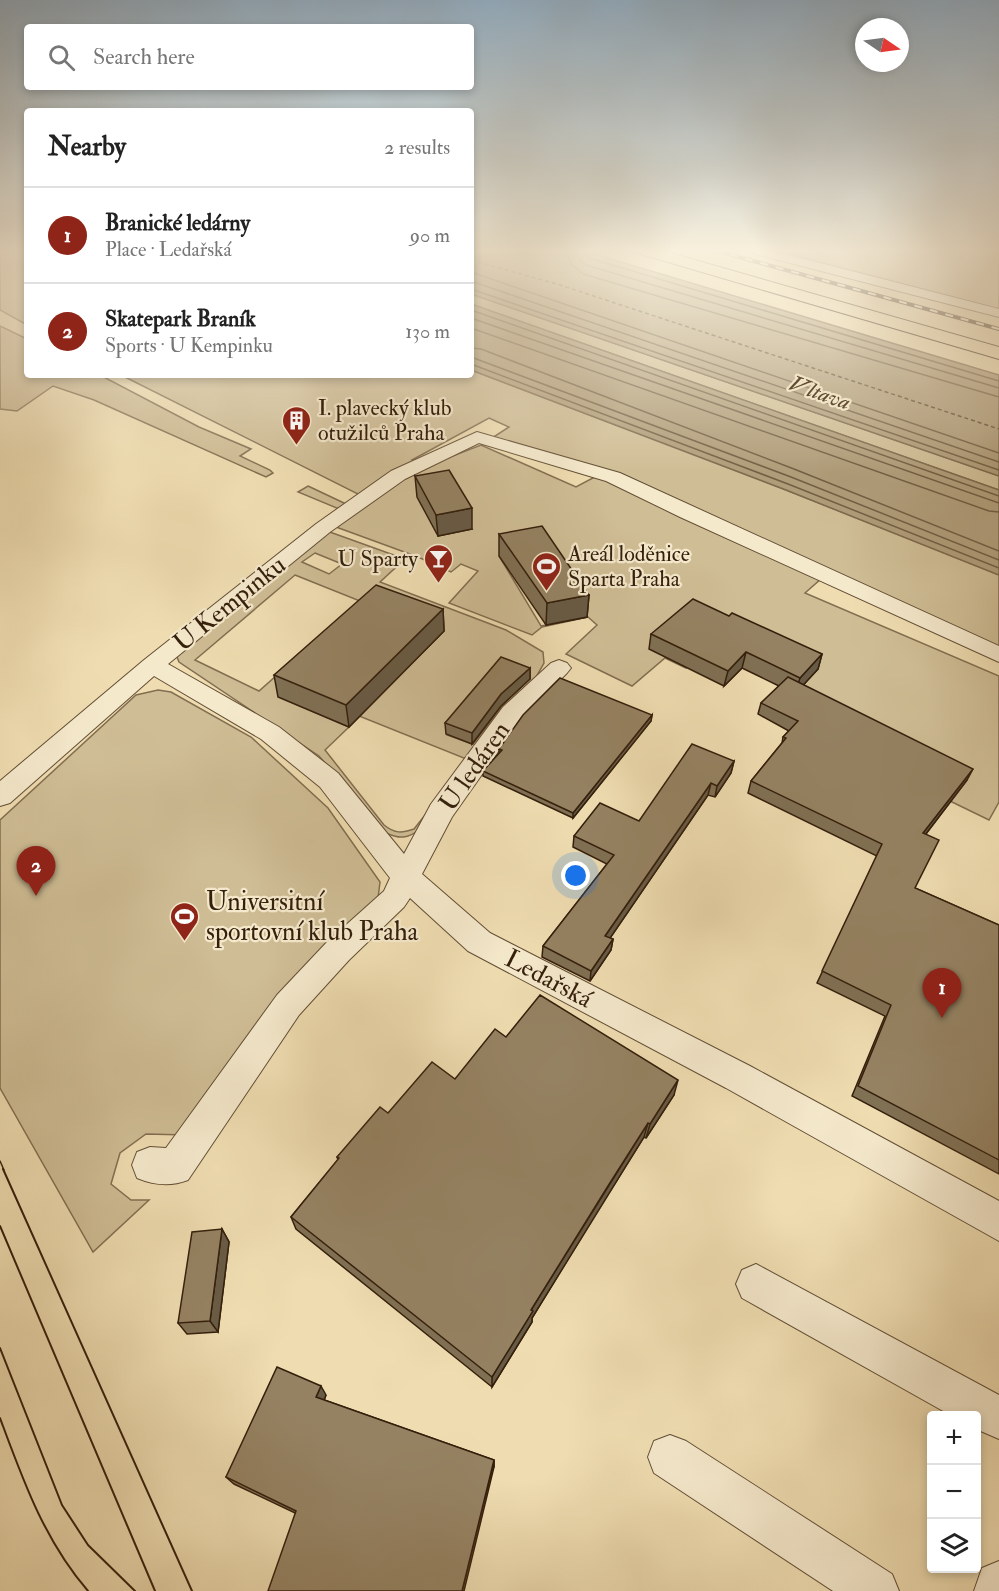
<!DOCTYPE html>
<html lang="en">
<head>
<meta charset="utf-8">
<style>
	:root { --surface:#fff; --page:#f6f6f6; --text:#222; --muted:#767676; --line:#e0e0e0; --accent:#8f2418 }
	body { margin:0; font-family:"IM FELL Double Pica",serif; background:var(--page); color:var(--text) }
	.controls { position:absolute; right:18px; bottom:18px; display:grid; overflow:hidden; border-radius:6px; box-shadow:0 3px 9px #0003 }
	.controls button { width:54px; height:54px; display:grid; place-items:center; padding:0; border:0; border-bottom:2px solid var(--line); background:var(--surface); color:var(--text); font:30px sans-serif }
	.compass { position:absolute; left:855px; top:18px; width:54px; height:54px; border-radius:50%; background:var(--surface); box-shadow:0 3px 9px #0003; rotate:103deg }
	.you { position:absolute; left:576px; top:876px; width:21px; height:21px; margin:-15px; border:4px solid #fff; border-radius:50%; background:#1a73e8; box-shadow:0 0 0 9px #1a73e833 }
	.badge { display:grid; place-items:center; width:39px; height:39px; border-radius:50%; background:var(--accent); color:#fff; font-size:20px; font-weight:700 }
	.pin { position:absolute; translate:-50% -50px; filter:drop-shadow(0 2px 3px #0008) }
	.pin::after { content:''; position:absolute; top:32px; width:21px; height:18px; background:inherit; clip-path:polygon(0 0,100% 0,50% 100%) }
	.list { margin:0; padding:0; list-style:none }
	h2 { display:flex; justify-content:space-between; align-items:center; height:78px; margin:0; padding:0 24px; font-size:26px }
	h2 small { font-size:20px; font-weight:400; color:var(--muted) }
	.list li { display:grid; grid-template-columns:39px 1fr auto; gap:18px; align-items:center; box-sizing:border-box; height:96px; padding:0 24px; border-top:2px solid var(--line) }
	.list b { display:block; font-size:22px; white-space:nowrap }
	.list p { margin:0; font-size:20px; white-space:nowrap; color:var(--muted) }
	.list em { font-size:20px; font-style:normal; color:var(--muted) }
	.icon { flex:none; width:33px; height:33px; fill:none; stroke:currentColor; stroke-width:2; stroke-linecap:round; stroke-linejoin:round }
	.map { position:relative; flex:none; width:999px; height:1591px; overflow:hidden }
	.search { position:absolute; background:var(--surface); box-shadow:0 3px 9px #0003; left:24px; top:24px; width:450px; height:66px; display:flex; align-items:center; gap:15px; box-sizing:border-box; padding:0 21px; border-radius:6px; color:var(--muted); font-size:22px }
	.panel { position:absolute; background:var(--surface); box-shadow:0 3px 9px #0003; left:24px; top:108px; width:450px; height:270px; border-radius:6px }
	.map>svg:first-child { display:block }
</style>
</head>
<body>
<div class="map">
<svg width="999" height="1591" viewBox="0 0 999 1591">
	<rect width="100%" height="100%" fill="#efddb1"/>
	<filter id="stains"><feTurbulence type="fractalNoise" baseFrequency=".00333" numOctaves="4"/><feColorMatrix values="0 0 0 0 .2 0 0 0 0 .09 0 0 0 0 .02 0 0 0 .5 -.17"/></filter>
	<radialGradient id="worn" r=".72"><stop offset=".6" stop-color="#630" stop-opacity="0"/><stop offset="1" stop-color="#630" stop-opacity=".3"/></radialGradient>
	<g fill="#cfbd95" stroke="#826e50" stroke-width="1.5" fill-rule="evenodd">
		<path d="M0 250H27V325L0 310Z"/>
		<path d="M771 250H999V311Z"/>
		<path d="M471 294 999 476V490L471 304Z"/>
		<path d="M0 326 27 339V375H100L199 427 251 449 240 456 270 470 273 473 266 477 94 400 53 386 17 411 0 409Z"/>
		<path d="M471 370 746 474 999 575V661L821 579 805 593 999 676V802L989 820 950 801 795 694 817 670 728 629 686 668 665 658 632 686 566 654 597 625 588 617 542 627 532 635 449 603 478 571 461 564 451 572 418 557 336 527 372 501 121 375H471ZM489 418 509 427 492 438 608 470 576 487 481 445 427 466 412 460ZM499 556 587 617 541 626Z"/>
		<path d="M308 486 346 504 339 509 298 492Z"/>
		<path d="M327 531 405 559 380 582 506 630 543 652 544 663 536 677 479 747 473 762 420 829C408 839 399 839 386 833L319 756 179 662 177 657 182 648ZM315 553 342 564 329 574 302 562ZM295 575 360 601 259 691 195 660ZM378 607 444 631 359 716 469 760 414 829C402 833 395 834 384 825L325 750 349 727 279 697ZM500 669 525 678 473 744 447 735Z"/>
		<path d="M158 690 171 692 251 737 328 808 380 882 378 898 187 1135 146 1134 120 1153 111 1184 131 1200H149L93 1252 0 1088V820L136 695Z"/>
	</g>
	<g fill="#af9c79" stroke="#7e6a4d" stroke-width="1.5">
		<path d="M471 250H581L999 375V476L471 294Z"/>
		<path d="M471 304 999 490V575L786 490 471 370Z"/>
	</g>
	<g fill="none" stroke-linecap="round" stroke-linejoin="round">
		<g stroke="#725e42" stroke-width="1.5">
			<path d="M567 250 571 264 583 274 999 397"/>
			<path d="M576 250 579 259 586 265 999 388"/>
			<path d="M584 250 585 255 589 258 999 381"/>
			<path d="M471 272 999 453"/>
			<path d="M471 281 999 462"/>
			<path d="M471 289 999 470"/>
			<path d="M471 310 999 496"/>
			<path d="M471 318 999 503"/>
			<path d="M471 328 989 511 999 512"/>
			<path d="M471 348 481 349 794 469 999 551"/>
			<path d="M471 357 791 477 999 560"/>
			<path d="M471 364 788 484 999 568"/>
		</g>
		<path stroke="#5f4b32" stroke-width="1.5" stroke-dasharray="4 3" stroke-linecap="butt" d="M471 260 560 285 999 429"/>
		<defs>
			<g id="minor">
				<path d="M750 250H770L999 309V317L751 253Z"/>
				<path d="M477 432 620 473 999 646V662L680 517 606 481 479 443 405 479 330 532 168 664 279 727 338 773 404 854 431 804 503 707 551 663 559 660 567 663 571 668 567 673 521 719 452 817 422 874 490 933 750 1066 999 1201V1241L726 1088 468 951 410 898 404 907 349 960 299 1015 188 1180C170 1187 154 1185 137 1178L132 1165 137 1152 150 1147 166 1148 277 995 327 942 384 891 390 878 320 787 261 739 154 676 10 803 0 806V781L144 660 316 524 391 471Z"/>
				<path d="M756 1264 999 1395V1439L976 1429V1416H952L742 1298 736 1284 742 1270Z"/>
				<path d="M670 1435 686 1441 892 1574 899 1591H833L654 1473 648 1457 654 1441Z"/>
				<path d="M999 1561V1591H974L982 1568Z"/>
			</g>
			<path id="major" d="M635 250H660L999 347V359L637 253Z"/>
		</defs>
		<use href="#minor" stroke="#634e35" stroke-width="2"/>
		<use href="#major" stroke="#341f0c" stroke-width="2"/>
		<use href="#minor" fill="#f5e9cc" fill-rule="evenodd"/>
		<use href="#major" fill="#efddb1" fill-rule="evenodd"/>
		<path stroke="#341f0c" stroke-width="1.5" d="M0 1161 4 1170"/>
		<g stroke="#341f0c" stroke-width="2">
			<path d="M3 1169 192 1591"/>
			<path d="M0 1226 155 1591"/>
			<path d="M0 1348 62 1505 88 1545 135 1591"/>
			<path d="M0 1418C23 1480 44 1540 88 1591"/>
		</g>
		<defs>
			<path id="rail" d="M714 250 999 329"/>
		</defs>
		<use href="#rail" stroke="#341f0c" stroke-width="4"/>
		<use href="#rail" stroke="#f5e9cc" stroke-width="2" stroke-dasharray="8" stroke-linecap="butt"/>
	</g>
	<g fill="#807054" stroke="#341f0c" stroke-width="1.5">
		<path d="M415 476 472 529 438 536 417 497Z"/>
		<path d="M499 534 589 595 587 617 546 625 499 556Z"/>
		<path d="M443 609 444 631 349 727 278 697 274 675Z"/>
		<path d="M729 616 822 654 818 669 803 685 967 780 926 834 915 888 999 925V1174L852 1096 885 1016 817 983 877 856 748 793 751 781 782 743 783 737 789 731 758 714 761 703 779 686 742 668 724 686 649 649 651 634Z"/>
		<path d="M530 668V679L501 706 472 744 446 734 445 723Z"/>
		<path d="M652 715 651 721 573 818 483 776V771L499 753V749Z"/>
		<path d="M734 761 731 773 715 797 708 795 610 938 613 939 611 950 590 981 542 957 543 946 607 864 573 847 574 836 639 821Z"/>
		<path d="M506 1037 674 1095 646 1138 644 1137 605 1199 532 1318V1322L492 1387 296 1229 291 1217 338 1160 337 1157 388 1113 455 1079Z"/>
		<path d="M222 1229 229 1242 218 1332 187 1334 178 1323Z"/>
		<path d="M326 1395 324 1400 494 1460V1467L295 1513 234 1484 226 1477Z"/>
	</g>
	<g fill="#685b45" stroke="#341f0c" stroke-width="1.5">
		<path d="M472 508V529L438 536 436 515Z"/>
		<path d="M589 595 587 617 546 625 547 603Z"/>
		<path d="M443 609 444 631 349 727 346 705Z"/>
		<path d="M746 652 742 668 724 686 728 671Z"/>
		<path d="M822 654 818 669 795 694 800 678Z"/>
		<path d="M530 668V679L501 706 472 744V733L501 694Z"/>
		<path d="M652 715 651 721 573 818V813Z"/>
		<path d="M734 761 731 773 715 797 717 786Z"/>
		<path d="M973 769 967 780 918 844 923 833Z"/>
		<path d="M711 783 708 795 604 947 605 936Z"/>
		<path d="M613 939 611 950 590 981 591 971Z"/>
		<path d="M678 1080 674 1095 646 1138 650 1124Z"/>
		<path d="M648 1123 644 1137 532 1318V1322L492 1387V1377L531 1310Z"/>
		<path d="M222 1229 229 1242 218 1332 210 1321Z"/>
		<path d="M321 1386 326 1395 322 1406 316 1397Z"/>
		<path d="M494 1460V1467L464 1591H462Z"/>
	</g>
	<g fill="#958262" stroke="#341f0c" stroke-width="1.5">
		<path d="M449 470 472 508 436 515 415 476Z"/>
		<path d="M542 526 589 595 547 603 499 534Z"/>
		<path d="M376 585 443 609 346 705 274 675Z"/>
		<path d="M693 599 729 616 732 613 822 654 800 678 746 652 728 671 651 634Z"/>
		<path d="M501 657 530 668 501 694 472 733 445 723Z"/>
		<path d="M788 677 973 769 923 833 939 840 915 888 999 925V1160L858 1086 891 1005 822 971 882 844 751 781 786 738 783 737 798 721 761 703Z"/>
		<path d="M560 678 652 715 573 813 483 771 502 750 499 749 523 715Z"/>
		<path d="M692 744 734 761 717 786 711 783 605 936 613 939 591 971 543 946 614 855 574 836 600 803 639 821Z"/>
		<path d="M540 995 678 1080 650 1124 648 1123 608 1186 531 1310 533 1311 492 1377 291 1217 339 1158 337 1157 380 1107 388 1113 432 1062 455 1079 495 1029 506 1037Z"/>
		<path d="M222 1229 210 1321 178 1323 192 1232Z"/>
		<path d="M277 1367 321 1386 316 1397 494 1460 462 1591H268L296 1511 226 1477Z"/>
	</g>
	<linearGradient id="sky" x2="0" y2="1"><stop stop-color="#91aabc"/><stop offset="0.53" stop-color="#f8f0dc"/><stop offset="1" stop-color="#f8f0dc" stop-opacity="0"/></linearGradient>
	<rect width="999" height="473" fill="url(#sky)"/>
	<defs>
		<symbol id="building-pin" viewBox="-11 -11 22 30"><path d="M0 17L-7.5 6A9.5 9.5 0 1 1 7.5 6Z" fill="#8f2418" stroke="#f5e9cc"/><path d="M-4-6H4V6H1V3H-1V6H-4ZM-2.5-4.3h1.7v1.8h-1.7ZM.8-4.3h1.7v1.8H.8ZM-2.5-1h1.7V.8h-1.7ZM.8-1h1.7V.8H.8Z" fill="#fff"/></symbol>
		<symbol id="bar-pin" viewBox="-11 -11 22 30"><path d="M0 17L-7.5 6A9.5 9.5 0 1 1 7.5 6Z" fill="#8f2418" stroke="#f5e9cc"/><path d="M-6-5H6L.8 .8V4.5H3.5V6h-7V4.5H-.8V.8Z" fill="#fff"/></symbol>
		<symbol id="stadium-pin" viewBox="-11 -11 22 30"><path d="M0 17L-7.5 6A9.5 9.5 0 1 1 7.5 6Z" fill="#8f2418" stroke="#f5e9cc"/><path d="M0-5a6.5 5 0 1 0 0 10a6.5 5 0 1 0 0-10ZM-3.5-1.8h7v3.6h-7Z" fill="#fff"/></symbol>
	</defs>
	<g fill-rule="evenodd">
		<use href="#building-pin" x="280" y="404" width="33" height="45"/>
		<use href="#bar-pin" x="422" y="542" width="33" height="45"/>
		<use href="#stadium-pin" x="530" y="550" width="33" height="45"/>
		<use href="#stadium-pin" x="168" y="900" width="33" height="45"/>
	</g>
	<g text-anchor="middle" stroke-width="4.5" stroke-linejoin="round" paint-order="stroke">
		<g font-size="22" font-style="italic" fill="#5f4b32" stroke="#f5e9cc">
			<text transform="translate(820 392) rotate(19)" y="8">Vltava</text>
		</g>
		<g font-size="22" fill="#341f0c" stroke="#f5e9cc" text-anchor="start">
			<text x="318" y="415">I. plavecký klub<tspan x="318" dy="25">otužilců Praha</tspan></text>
			<text x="568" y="561">Areál loděnice<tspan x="568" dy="25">Sparta Praha</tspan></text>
			<text x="418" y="566" text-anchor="end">U Sparty</text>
		</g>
		<g font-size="26" fill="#341f0c" stroke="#f5e9cc">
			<text transform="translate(229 603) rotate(-39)" y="9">U Kempinku</text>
			<text transform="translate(474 766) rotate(-55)" y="9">U ledáren</text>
			<text transform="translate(549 978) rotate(28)" y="9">Ledařská</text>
		</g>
		<g font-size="26" fill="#341f0c" stroke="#f5e9cc" text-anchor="start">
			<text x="206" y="910">Universitní<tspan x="206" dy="30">sportovní klub Praha</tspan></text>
		</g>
	</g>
	<rect width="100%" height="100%" filter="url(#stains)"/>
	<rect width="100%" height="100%" fill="url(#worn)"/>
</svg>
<div class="controls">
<button>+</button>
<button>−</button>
<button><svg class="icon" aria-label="layers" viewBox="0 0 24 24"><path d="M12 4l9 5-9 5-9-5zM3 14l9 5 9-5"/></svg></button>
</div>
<svg class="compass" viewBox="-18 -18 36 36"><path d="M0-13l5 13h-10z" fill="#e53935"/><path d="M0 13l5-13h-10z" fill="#767676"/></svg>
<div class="you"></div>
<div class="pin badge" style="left:942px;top:1018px">1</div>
<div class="pin badge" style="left:36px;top:896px">2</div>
<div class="search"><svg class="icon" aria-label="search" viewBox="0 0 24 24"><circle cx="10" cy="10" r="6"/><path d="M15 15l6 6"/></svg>Search here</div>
<section class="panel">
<h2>Nearby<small>2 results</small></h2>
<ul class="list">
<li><span class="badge">1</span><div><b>Branické ledárny</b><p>Place · Ledařská</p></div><em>90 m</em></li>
<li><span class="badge">2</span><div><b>Skatepark Braník</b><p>Sports · U Kempinku</p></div><em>130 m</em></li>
</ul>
</section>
</div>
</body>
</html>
